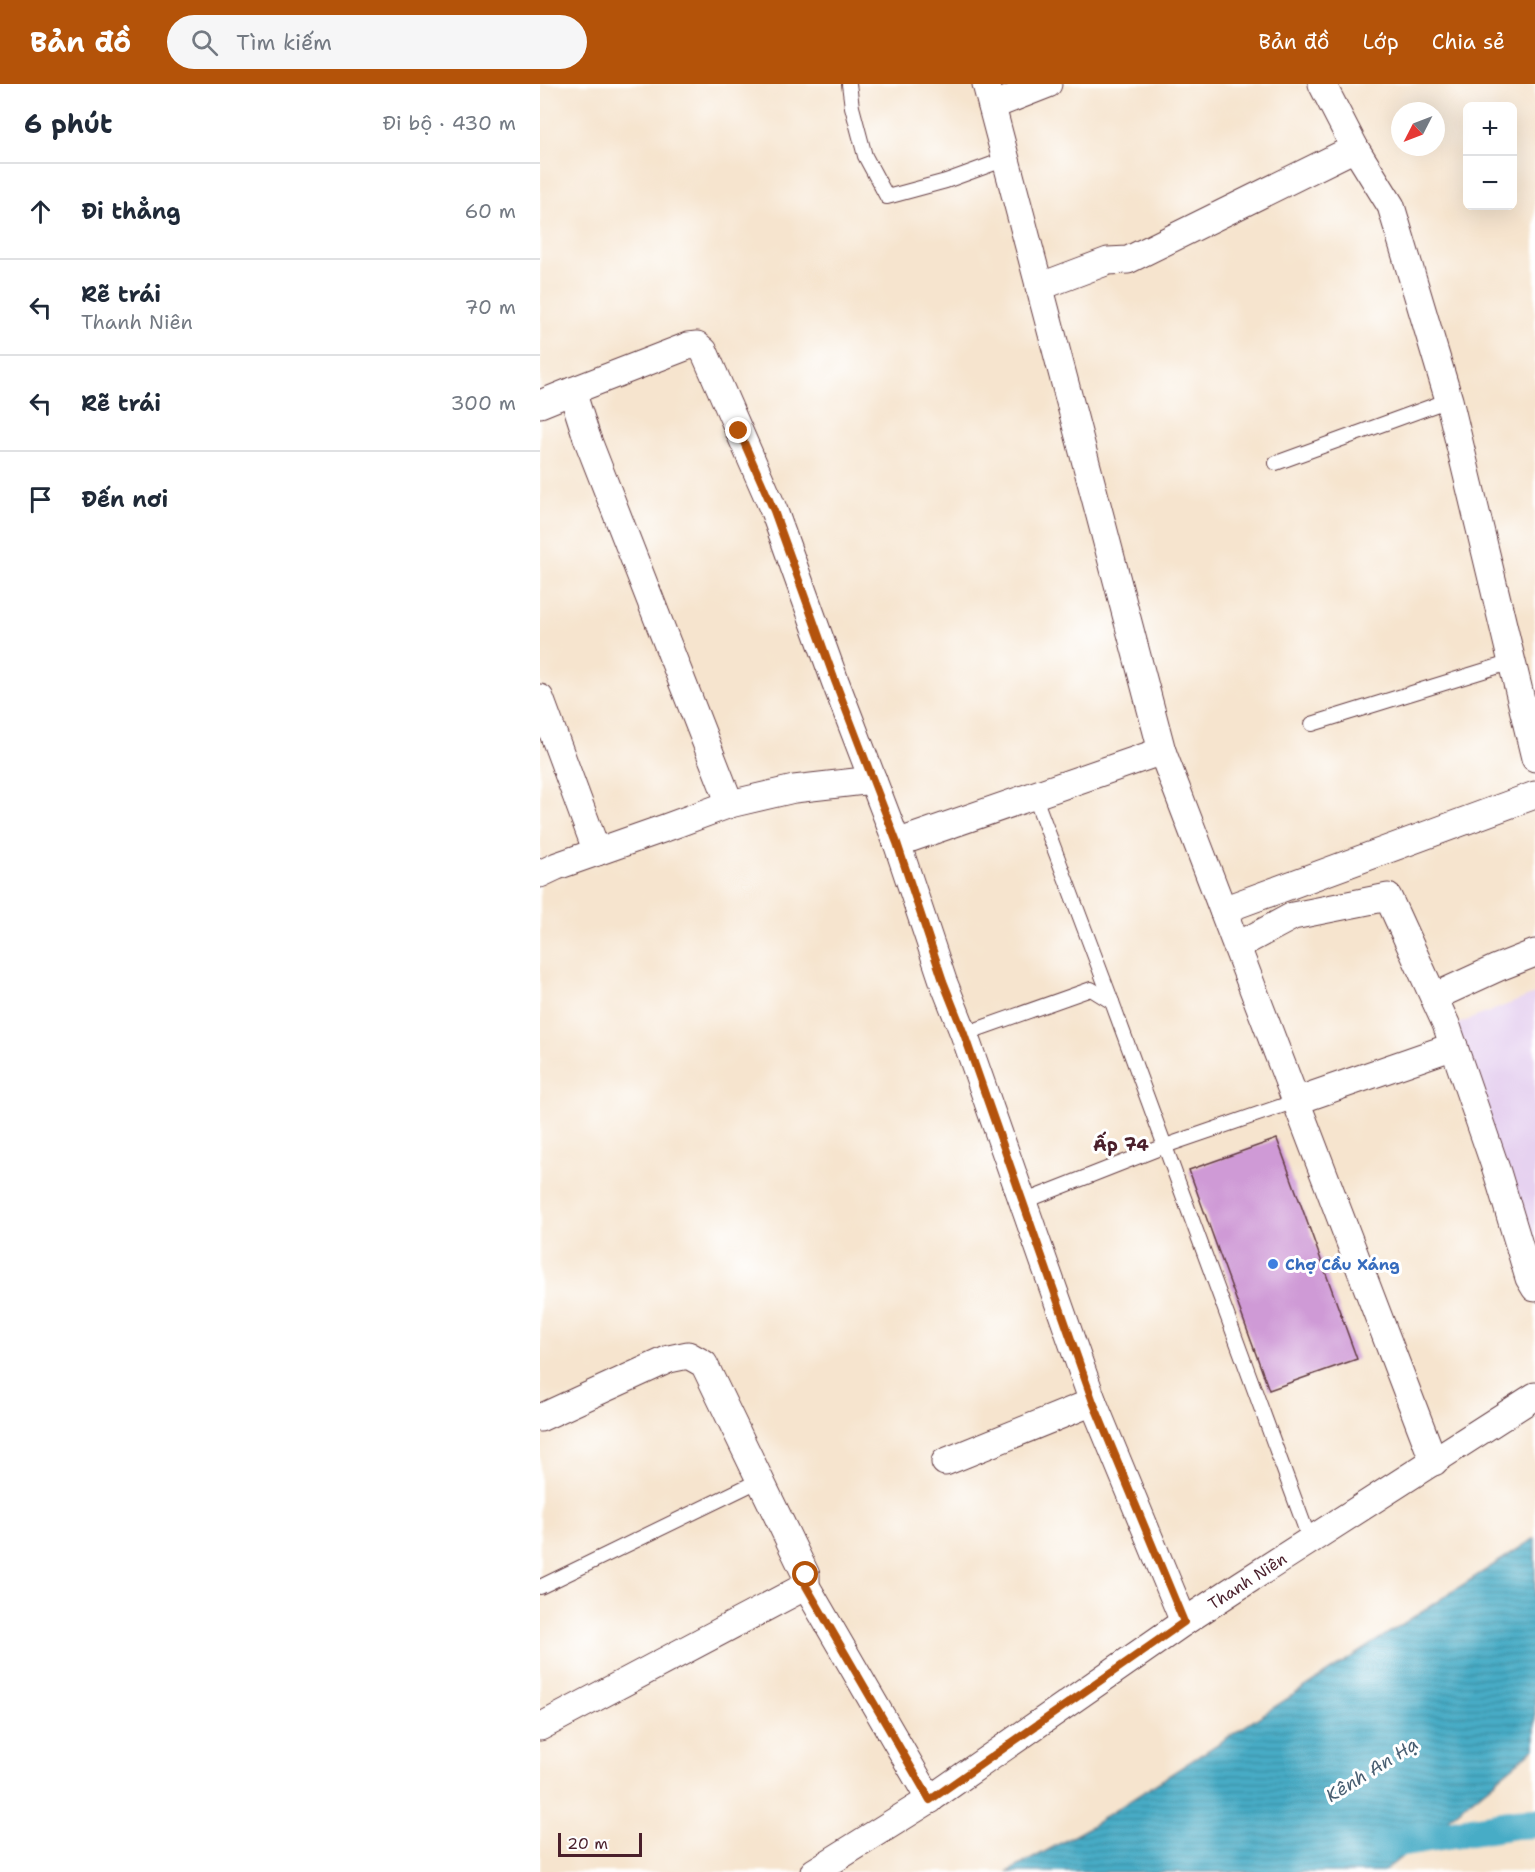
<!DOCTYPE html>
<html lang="vi">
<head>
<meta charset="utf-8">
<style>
	:root { --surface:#fff; --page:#f6f6f7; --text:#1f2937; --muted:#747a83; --line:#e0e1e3; --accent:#b45309 }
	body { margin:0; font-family:"Shantell Sans",sans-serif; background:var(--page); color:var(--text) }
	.controls { position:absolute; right:18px; top:18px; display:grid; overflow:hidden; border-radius:9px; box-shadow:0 6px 24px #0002 }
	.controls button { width:54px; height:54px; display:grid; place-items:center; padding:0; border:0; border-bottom:2px solid var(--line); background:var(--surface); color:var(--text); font:30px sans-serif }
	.compass { position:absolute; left:851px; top:18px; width:54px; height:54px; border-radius:50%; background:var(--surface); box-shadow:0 6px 24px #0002; rotate:228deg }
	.scale { position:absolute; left:18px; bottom:15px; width:84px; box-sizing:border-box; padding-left:6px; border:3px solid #4a1f2b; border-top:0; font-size:16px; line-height:21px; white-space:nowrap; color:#4a1f2b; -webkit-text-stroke:4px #fff; paint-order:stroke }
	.stop { position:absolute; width:18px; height:18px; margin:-14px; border:4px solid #b45309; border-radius:50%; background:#fff }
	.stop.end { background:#b45309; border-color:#fff; box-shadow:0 2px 6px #0008 }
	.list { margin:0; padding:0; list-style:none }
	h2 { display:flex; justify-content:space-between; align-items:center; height:78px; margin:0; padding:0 24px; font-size:26px }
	h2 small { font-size:20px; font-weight:400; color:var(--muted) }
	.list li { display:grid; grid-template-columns:39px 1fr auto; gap:18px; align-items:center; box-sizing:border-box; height:96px; padding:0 24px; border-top:2px solid var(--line) }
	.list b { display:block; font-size:22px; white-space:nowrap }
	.list p { margin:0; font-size:20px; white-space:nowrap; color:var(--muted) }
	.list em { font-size:20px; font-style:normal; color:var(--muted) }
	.icon { flex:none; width:33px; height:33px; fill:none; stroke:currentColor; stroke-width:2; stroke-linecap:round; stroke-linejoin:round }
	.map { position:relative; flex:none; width:995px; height:1788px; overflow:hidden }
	header { display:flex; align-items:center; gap:36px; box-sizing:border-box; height:84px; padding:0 30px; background:var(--accent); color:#fff }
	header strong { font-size:28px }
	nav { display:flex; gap:33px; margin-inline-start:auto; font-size:21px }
	.search { width:420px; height:54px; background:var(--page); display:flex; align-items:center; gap:15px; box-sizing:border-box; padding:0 21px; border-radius:33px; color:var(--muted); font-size:22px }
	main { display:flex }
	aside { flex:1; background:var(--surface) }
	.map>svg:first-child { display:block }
</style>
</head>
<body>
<header>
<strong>Bản đồ</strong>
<div class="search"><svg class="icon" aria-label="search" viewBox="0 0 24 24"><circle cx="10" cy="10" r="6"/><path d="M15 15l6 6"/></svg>Tìm kiếm</div>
<nav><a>Bản đồ</a><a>Lớp</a><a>Chia sẻ</a></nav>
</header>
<main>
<aside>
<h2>6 phút<small>Đi bộ · 430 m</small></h2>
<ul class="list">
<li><svg class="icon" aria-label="ahead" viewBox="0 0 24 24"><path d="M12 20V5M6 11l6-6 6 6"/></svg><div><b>Đi thẳng</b></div><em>60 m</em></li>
<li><svg class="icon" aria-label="left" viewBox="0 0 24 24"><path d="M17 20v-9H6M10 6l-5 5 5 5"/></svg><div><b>Rẽ trái</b><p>Thanh Niên</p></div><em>70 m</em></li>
<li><svg class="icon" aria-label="left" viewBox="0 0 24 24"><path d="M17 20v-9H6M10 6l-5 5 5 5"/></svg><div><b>Rẽ trái</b></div><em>300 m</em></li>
<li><svg class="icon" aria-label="arrive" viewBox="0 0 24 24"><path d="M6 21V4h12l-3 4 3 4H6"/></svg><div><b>Đến nơi</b></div></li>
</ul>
</aside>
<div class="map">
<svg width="995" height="1788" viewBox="0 0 995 1788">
	<defs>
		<pattern id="water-rules" width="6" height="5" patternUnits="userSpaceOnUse" patternTransform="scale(1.5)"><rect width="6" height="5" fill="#46acc6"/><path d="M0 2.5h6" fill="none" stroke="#3c8ba1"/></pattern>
	</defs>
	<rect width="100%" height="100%" fill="#fff"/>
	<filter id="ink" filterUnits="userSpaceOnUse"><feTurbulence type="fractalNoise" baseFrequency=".0167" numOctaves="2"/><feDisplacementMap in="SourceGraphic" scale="12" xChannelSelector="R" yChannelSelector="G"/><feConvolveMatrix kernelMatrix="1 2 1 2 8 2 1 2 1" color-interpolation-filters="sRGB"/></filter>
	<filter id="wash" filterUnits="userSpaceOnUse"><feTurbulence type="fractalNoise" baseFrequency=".008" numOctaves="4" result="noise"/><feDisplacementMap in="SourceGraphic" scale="24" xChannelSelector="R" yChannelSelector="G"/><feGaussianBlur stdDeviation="1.35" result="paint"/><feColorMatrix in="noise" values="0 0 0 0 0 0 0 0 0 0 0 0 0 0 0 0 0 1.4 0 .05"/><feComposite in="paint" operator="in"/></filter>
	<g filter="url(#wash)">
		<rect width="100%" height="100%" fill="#f6e4ce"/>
		<path fill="#e6d2f0" d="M995 910V1173L910 943Z"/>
		<path fill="url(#water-rules)" stroke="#486678" stroke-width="1.5" d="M995 1454V1664L843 1788H468L548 1744Z"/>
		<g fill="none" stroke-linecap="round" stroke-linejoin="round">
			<path stroke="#46acc6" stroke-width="30" d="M845 1761 975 1740 995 1739"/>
		</g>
		<g id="blocks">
			<path fill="#cf9ad6" d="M737 1055 817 1275 729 1306 649 1086Z"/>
		</g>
	</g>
	<g filter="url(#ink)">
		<use href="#blocks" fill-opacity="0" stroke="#643d43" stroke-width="1.5"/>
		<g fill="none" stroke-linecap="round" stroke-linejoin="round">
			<defs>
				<g id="lane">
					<path d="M309 0 312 23 325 72 347 113 406 97 466 75"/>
					<path d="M736 379 909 316"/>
					<path d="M772 640 972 578"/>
					<path d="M494 711 572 918"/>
					<path d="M424 950 551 905 572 918 770 1457"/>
					<path d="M483 1118 625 1062 756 1017"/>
					<path d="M0 1503 220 1396"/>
				</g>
				<g id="street">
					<path d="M446 0 622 667"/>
					<path d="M782 0 815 64 851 122 909 316 995 674"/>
					<path d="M452 22 508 0"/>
					<path d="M499 203 568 177 588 176 815 64"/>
					<path d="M0 320 32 307"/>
					<path d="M0 614 57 768"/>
					<path d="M190 720 47 354 32 307 148 262 157 261 164 267 234 427 295 597 357 759 403 897 424 950 553 1318 644 1538"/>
					<path d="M357 759 622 667 894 1378"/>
					<path d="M0 790 17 782 125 744 190 720 254 705 333 696"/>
					<path d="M683 826 995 711"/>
					<path d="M697 862 753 832 848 813 906 940 957 1088 989 1194 995 1204"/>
					<path d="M894 913 957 884 995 869"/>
					<path d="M756 1017 914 962"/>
					<path d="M0 1334 129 1275 148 1271 164 1280 266 1491V1502L0 1643"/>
					<path d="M405 1378 553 1318"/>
					<path d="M266 1502 390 1716"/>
					<path id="s1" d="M274 1788 386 1718 644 1538 699 1502 995 1312"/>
				</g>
			</defs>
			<use href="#lane" stroke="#643d43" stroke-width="16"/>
			<use href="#street" stroke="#643d43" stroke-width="29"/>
			<use href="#lane" stroke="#fff" stroke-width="14"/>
			<use href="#street" stroke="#fff" stroke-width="27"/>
		</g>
	</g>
	<g fill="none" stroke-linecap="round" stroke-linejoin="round" filter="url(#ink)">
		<path stroke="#b45309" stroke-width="8" d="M199 347 234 427 295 597 357 759 403 897 424 950 553 1318 644 1538 390 1716 266 1502V1491"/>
	</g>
	<circle fill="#3f7fe0" stroke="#fff" stroke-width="2" cx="733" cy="1180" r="6"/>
	<g text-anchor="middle" stroke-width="6" stroke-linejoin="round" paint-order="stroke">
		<g font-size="16" font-weight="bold" fill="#366cbe" stroke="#fff" text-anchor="start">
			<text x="745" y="1186">Chợ Cầu Xáng</text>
		</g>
		<g font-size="16" fill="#4a1f2b" stroke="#fff">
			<text dy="6" stroke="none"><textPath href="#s1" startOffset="522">Thanh Niên</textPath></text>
		</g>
		<g font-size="18" font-weight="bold" fill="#4a1f2b" stroke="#fff">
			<text x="581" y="1067">Ấp 74</text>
		</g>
		<g font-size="18" font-style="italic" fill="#485e71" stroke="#fff">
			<text transform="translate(832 1686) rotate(-32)" y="6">Kênh An Hạ</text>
		</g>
	</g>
</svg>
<div class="controls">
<button>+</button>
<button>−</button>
</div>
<svg class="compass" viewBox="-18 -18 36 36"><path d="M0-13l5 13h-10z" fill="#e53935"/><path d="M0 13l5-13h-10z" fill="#747a83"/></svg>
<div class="scale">20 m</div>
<div class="stop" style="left:266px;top:1491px"></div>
<div class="stop end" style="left:199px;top:347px"></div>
</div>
</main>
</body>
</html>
